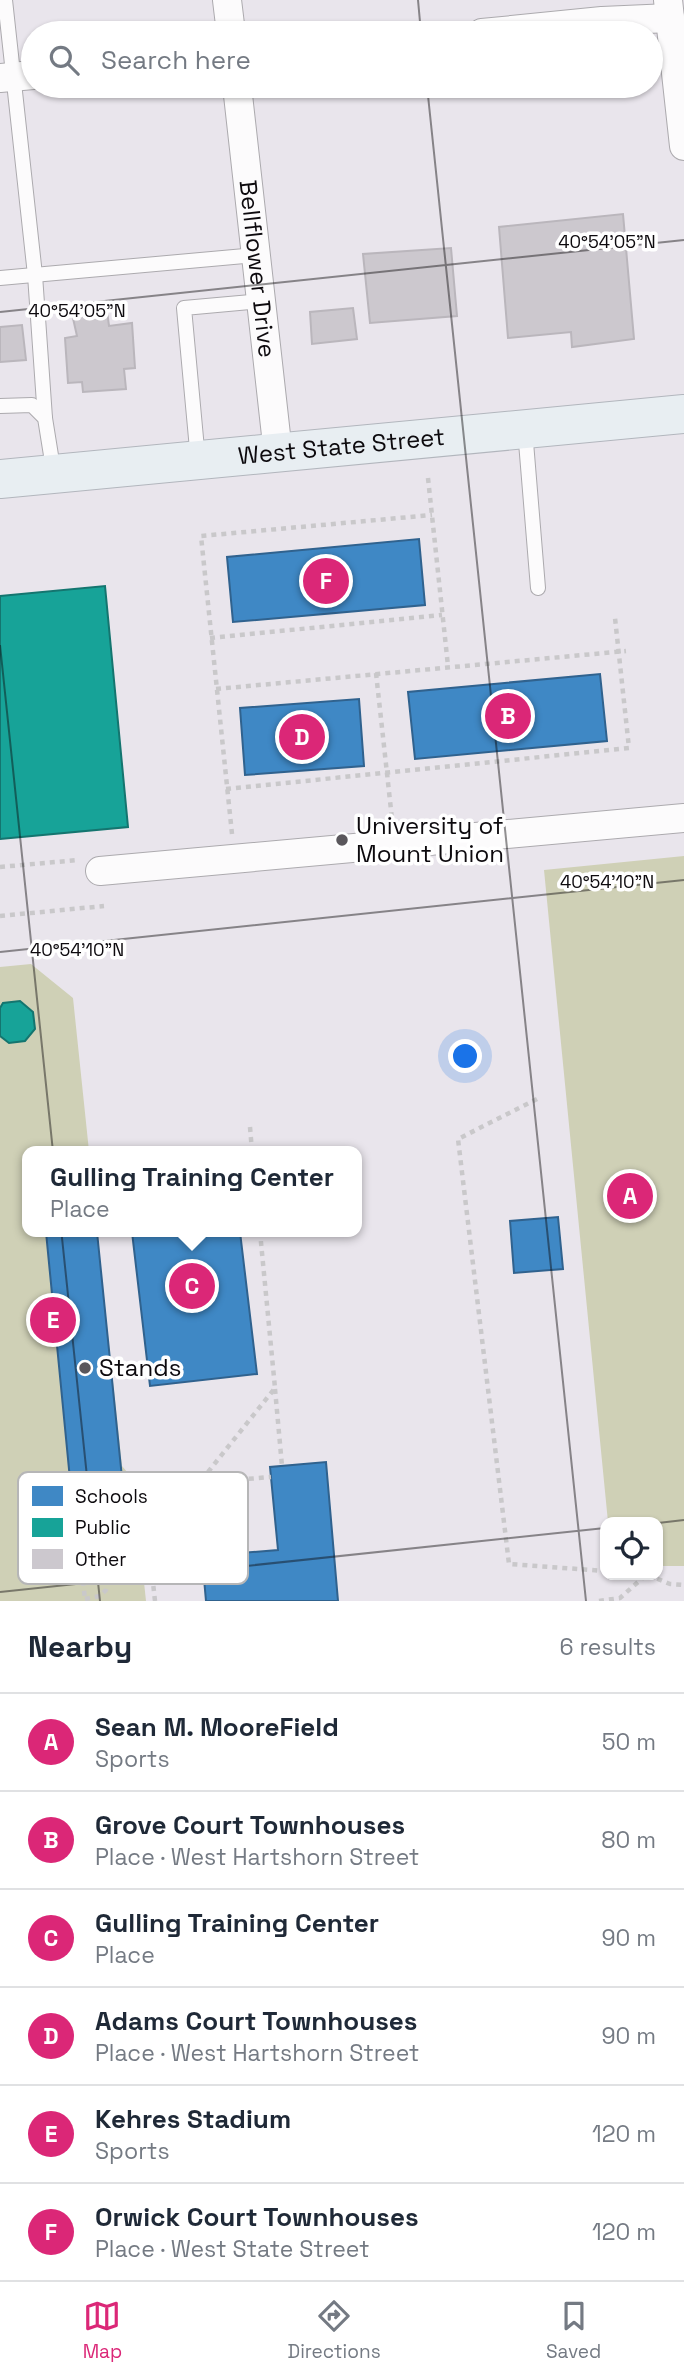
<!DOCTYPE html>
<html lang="en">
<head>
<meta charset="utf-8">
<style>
	:root { --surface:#fff; --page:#f6f6f7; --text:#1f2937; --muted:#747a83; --line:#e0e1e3; --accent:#db2777 }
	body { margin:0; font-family:"Space Grotesk",sans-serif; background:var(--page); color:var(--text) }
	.controls { position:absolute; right:21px; bottom:21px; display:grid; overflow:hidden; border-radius:14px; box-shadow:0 2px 5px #0004 }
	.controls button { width:63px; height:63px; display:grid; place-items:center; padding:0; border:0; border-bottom:2px solid var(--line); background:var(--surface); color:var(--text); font:35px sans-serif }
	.you { position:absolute; left:466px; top:1057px; width:24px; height:24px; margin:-18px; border:5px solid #fff; border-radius:50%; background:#1a73e8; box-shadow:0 0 0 10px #1a73e833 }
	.badge { display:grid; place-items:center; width:46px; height:46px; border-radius:50%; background:var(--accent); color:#fff; font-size:23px; font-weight:700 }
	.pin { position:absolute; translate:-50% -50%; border:4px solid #fff; box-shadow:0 2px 7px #0006 }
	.popup { position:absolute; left:22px; top:1146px; width:340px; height:91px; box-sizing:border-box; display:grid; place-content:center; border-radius:14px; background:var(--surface); filter:drop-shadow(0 2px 5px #0005); font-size:23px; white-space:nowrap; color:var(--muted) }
	.popup b { font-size:26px; color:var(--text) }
	.popup::after { content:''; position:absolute; left:50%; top:100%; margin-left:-14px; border:14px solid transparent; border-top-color:var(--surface) }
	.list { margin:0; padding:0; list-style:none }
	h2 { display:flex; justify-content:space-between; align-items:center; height:91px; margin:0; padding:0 28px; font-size:30px }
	h2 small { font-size:23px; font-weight:400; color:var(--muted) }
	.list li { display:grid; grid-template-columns:46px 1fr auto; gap:21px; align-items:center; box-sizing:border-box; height:98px; padding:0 28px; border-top:2px solid var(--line) }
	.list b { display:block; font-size:26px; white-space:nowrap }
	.list p { margin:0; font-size:23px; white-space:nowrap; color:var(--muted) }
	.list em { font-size:23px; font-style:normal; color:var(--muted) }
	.icon { flex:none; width:38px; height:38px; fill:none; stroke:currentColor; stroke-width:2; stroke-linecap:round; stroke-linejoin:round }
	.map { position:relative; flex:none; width:684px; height:1601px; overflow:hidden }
	.search { position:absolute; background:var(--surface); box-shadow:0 2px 5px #0004; left:21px; right:21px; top:21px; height:77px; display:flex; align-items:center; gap:18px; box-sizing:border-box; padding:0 24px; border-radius:38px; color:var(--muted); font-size:26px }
	.sheet { height:679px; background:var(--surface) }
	nav { display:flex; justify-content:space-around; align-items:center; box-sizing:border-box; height:98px; border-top:2px solid var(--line); background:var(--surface); font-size:19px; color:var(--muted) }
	nav a { display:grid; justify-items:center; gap:4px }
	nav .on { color:var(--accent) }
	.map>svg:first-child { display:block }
</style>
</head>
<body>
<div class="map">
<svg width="684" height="1601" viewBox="0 0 684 1601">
	<rect width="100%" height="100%" fill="#e9e5ec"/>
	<g fill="#cfd0b6">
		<path d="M684 856V1566H658V1522H608L544 870Z"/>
		<path d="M31 964 73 998 89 1151H27V1232H97L122 1466 133 1479 146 1601H0V967Z"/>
	</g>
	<g fill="#3f88c5" stroke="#30628e" stroke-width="2">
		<path d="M419 539 425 605 233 622 227 557Z"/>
		<path d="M600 674 607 741 415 759 408 692Z"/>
		<path d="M359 699 364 766 245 775 240 708Z"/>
		<path d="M558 1217 563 1269 514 1273 510 1221Z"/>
		<path d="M46 1232H97L127 1527 75 1531Z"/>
		<path d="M132 1232H240L257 1374 150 1386Z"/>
		<path d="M326 1462 338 1601H206L202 1556 278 1550 270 1467Z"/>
	</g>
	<g fill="#17a398" stroke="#14756f" stroke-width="2">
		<path d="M105 586 128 827 0 839V596Z"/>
		<path d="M20 1001 33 1012 35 1029 25 1041 9 1043 0 1036V1008L3 1003Z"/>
	</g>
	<g fill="#ccc8ce" stroke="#bab6bc" stroke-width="2">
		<path d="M623 214 634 339 572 347 571 332 508 338 499 227Z"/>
		<path d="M451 248 457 316 370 323 363 254Z"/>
		<path d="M106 303 109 326 132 323 135 368 124 369 126 389 83 392 82 382 68 383 65 338 77 336 70 305Z"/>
		<path d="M353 308 357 339 312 344 310 312Z"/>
		<path d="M22 325 26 360 0 362V327Z"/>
	</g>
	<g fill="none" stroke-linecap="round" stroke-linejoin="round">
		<defs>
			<g id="lane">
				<path d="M5 0 35 275 45 418"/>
				<path d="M0 278 256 255"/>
				<path d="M0 406 32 405 45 418 54 474"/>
				<path d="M525 430 538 588"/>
				<path d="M198 460 184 308 261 301"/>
			</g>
			<g id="street">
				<path d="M227 0 231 33"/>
				<path d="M668 0 684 146"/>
				<path d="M482 33 602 21 670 18"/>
				<path d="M0 78 33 75"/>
				<path id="s1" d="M237 86 278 453"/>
				<path d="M100 871 684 818"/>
			</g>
			<g id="highway">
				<path id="s2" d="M0 479 684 414"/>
			</g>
		</defs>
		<use href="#lane" stroke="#acaaae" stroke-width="16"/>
		<use href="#street" stroke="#acaaae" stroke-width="30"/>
		<use href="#highway" stroke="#b2b6bd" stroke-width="40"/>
		<g stroke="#c9c8ca" stroke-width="4.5" stroke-dasharray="5 5" stroke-linecap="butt">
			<path d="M428 478 448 666"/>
			<path d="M210 638 442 615"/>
			<path d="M376 673 392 819"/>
			<path d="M216 689 626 651"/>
			<path d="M226 789 629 748 615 618"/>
			<path d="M232 834 201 536 432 515"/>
			<path d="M0 867 78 860"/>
			<path d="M0 916 104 906"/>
			<path d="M537 1099 458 1139 509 1564 605 1571"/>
			<path d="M250 1127 252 1151"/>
			<path d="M275 1389 282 1466"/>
			<path d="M199 1483 271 1477"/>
			<path d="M125 1505 185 1499"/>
			<path d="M78 1531 85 1600"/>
			<path d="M152 1568 203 1563"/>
			<path d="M648 1575 670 1584 684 1585"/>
			<path d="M85 1599 100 1596 106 1590 123 1527"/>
			<path d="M155 1601 149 1546 275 1388 260 1232"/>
			<path d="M599 1601 620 1598 646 1575"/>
		</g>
		<use href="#lane" stroke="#fcfbfc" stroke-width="14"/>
		<use href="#street" stroke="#fcfbfc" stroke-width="28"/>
		<use href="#highway" stroke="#e8eef2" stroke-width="38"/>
	</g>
	<path fill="none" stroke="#0d0a0e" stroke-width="2" stroke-opacity="0.45" d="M418 0 421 33M427 86 586 1601M0 312 684 240M0 645 100 1601M0 952 684 880M658 1523 684 1520M0 1592 605 1528"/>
	<g fill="#5a575c" stroke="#fff" stroke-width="2.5">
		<circle cx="342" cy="840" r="7"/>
		<circle cx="85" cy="1368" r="7"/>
	</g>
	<g text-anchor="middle" stroke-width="7" stroke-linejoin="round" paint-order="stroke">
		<g font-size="24" fill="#0d0a0e" stroke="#fff">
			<text dy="8" stroke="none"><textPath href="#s1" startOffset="184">Bellflower Drive</textPath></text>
			<text dy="8" stroke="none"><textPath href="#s2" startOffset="343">West State Street</textPath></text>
		</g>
		<g font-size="24" fill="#0d0a0e" stroke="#fff" text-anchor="start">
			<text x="356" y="834">University of<tspan x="356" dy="28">Mount Union</tspan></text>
			<text x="99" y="1376">Stands</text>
		</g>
	</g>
	<rect x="18" y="1472" width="230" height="112" rx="10" fill="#fff" stroke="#b6b6b7" stroke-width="2"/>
	<rect x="32" y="1486" width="31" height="20" fill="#3f88c5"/>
	<rect x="32" y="1518" width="31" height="19" fill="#17a398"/>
	<rect x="32" y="1549" width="31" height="20" fill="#ccc8ce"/>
	<g font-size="19" fill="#0d0a0e">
		<text x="75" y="1503">Schools</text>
		<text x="75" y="1534">Public</text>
		<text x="75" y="1566">Other</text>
	</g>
	<g font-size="18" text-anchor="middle" fill="#0d0a0e" stroke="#fff" stroke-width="7" stroke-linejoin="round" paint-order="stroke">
		<text x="607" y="248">40°54'05"N</text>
		<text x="77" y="317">40°54'05"N</text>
		<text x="607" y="888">40°54'10"N</text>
		<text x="77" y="956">40°54'10"N</text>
	</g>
</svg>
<div class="controls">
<button><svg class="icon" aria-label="locate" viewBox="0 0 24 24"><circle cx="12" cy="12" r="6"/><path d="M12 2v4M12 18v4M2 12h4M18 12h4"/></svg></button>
</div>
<div class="you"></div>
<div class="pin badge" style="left:630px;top:1196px">A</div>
<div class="pin badge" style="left:508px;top:716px">B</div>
<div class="pin badge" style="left:192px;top:1286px">C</div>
<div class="popup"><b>Gulling Training Center</b>Place</div>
<div class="pin badge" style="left:302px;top:737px">D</div>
<div class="pin badge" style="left:53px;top:1320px">E</div>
<div class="pin badge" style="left:326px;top:581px">F</div>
<div class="search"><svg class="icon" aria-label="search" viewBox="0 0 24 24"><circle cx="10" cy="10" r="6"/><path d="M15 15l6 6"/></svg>Search here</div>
</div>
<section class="sheet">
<h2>Nearby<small>6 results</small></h2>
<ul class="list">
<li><span class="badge">A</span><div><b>Sean M. MooreField</b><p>Sports</p></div><em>50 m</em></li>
<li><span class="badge">B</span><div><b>Grove Court Townhouses</b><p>Place · West Hartshorn Street</p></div><em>80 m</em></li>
<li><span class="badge">C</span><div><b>Gulling Training Center</b><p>Place</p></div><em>90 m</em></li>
<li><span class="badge">D</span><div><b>Adams Court Townhouses</b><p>Place · West Hartshorn Street</p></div><em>90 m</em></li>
<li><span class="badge">E</span><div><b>Kehres Stadium</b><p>Sports</p></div><em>120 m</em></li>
<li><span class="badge">F</span><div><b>Orwick Court Townhouses</b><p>Place · West State Street</p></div><em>120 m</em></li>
</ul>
</section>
<nav>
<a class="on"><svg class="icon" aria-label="map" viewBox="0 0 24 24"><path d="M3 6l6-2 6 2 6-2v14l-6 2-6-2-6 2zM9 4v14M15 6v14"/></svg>Map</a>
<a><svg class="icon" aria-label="directions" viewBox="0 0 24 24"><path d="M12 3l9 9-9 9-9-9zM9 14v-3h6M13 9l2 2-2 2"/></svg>Directions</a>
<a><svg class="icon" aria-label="saved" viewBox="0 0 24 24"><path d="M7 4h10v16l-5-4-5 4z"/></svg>Saved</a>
</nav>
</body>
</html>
